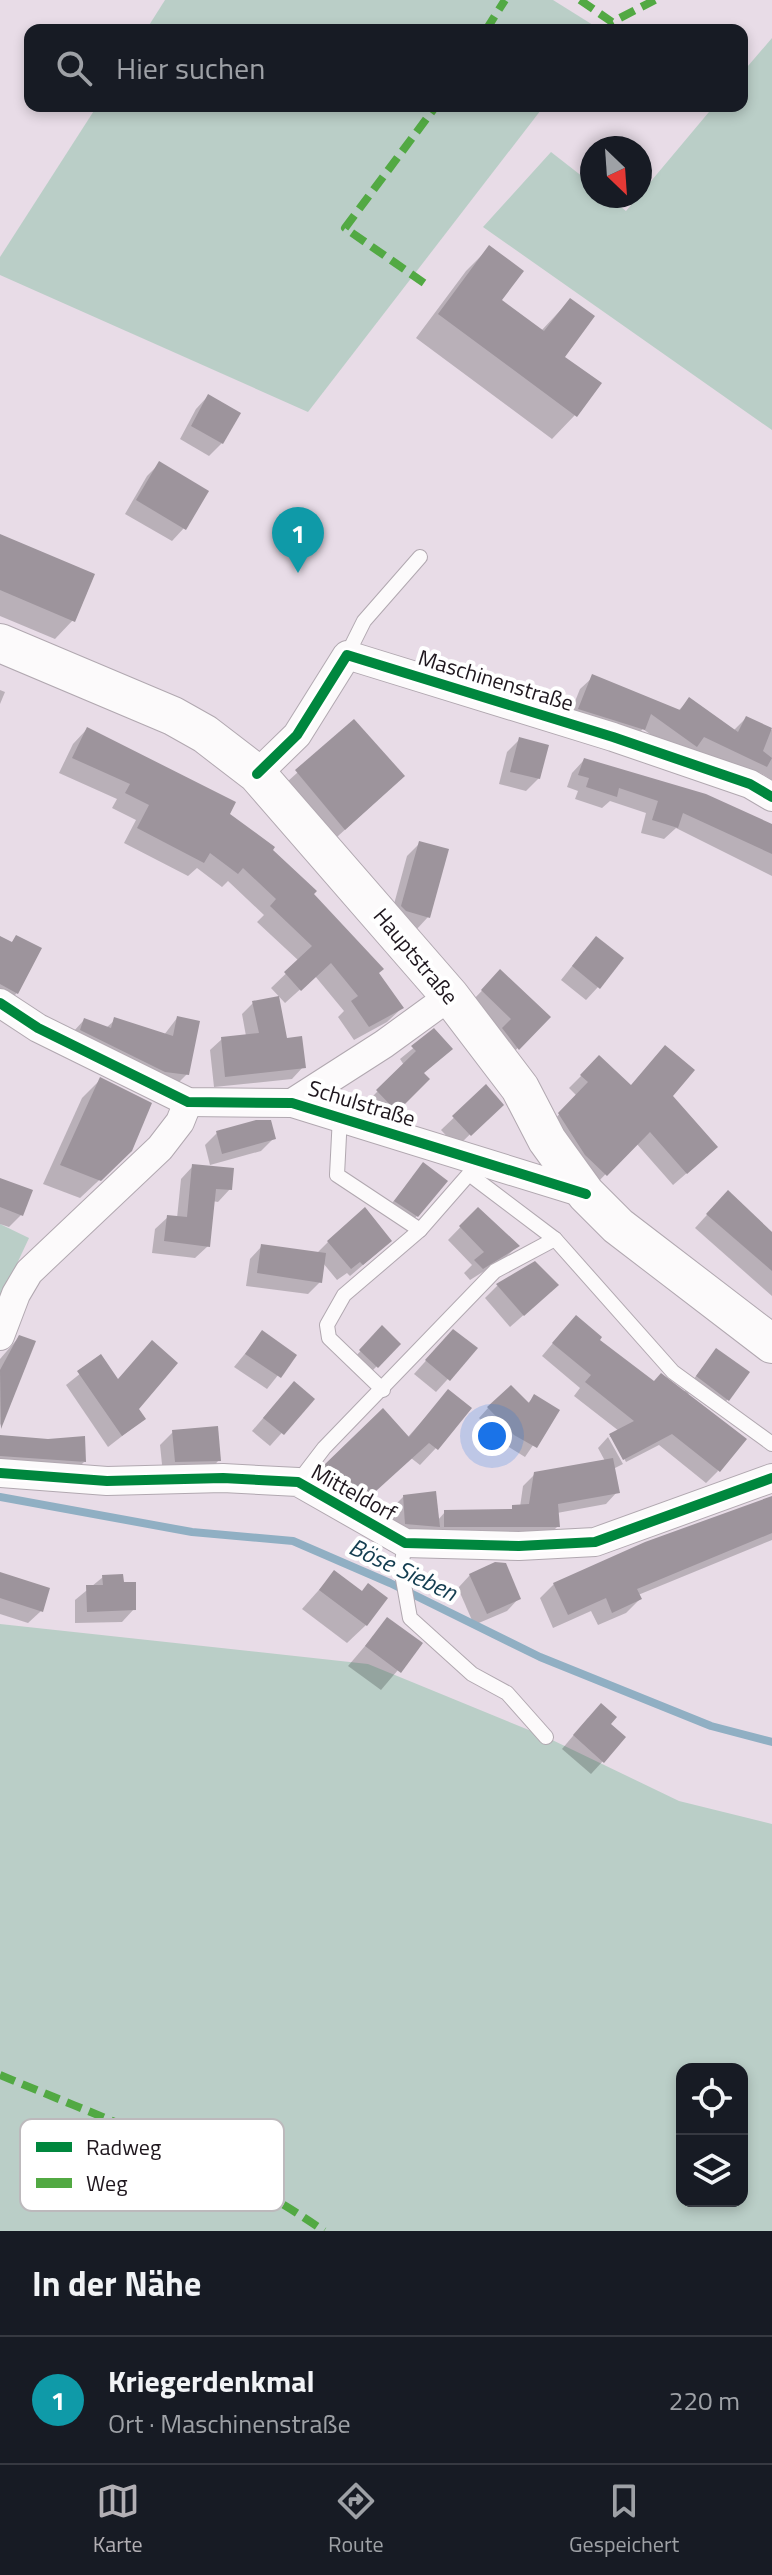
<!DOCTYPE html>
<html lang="de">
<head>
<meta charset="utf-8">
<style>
	:root { --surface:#171b24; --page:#242831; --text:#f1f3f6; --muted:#9ea1a6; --line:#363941; --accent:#b2afb4 }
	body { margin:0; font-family:"Titillium Web",sans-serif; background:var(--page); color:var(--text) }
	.controls { position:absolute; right:24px; bottom:24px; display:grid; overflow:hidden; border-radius:16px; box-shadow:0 4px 12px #0003 }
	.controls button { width:72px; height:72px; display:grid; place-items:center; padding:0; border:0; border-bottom:2px solid var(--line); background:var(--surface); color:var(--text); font:40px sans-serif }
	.compass { position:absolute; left:580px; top:136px; width:72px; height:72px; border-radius:50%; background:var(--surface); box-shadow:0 4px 12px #0003; rotate:155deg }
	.you { position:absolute; left:492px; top:1436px; width:28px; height:28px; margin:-20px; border:6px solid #fff; border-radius:50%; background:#1a73e8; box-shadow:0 0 0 12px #1a73e833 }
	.badge { display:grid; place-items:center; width:52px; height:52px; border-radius:50%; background:var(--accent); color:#fff; font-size:26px; font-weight:700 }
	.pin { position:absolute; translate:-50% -66px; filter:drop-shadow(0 2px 4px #0008) }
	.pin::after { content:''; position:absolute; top:42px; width:28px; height:24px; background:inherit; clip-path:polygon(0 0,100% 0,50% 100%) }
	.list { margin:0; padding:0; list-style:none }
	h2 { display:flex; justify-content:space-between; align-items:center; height:104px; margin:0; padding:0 32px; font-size:34px }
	h2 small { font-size:26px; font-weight:400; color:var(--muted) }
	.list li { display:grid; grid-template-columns:52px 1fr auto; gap:24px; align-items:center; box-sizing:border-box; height:128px; padding:0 32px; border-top:2px solid var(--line) }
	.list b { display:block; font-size:30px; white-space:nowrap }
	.list p { margin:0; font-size:26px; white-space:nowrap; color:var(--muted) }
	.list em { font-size:26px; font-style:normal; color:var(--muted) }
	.icon { flex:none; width:44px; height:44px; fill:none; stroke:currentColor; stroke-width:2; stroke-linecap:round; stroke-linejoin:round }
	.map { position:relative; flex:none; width:772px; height:2231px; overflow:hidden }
	.search { position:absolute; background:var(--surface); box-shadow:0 4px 12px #0003; left:24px; right:24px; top:24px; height:88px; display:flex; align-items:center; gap:20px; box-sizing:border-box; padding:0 28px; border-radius:16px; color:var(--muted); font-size:30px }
	.sheet { height:232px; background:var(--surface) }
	nav { display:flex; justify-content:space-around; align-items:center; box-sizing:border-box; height:112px; border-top:2px solid var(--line); background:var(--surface); font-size:22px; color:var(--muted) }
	nav a { display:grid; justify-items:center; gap:4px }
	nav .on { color:var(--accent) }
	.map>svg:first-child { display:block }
</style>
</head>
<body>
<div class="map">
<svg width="772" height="2231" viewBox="0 0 772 2231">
	<rect width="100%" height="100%" fill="#e8dce7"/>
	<g fill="#bacec7" fill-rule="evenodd">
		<path d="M165 0H553L601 30H146Z"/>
		<path d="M772 38V430L483 227 551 152 592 184V196H607L626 211 714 106H742V73Z"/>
		<path d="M97 106H544L308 412 0 275V257Z"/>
		<path d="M0 1224 29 1238 0 1300Z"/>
		<path d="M0 1624 368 1664 546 1737 679 1801 772 1824V2231H0ZM682 2069H742V2201H682Z"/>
	</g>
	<g fill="#0003">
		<path d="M489 248 499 300 541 331 570 300 563 357 575 415 552 439 416 338 466 271Z"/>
		<path d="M208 396 238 414 222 443 209 456 180 439 196 409Z"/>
		<path d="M159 464 184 528 172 541 125 514 147 476Z"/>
		<path d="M0 536 73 620 55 639 0 616Z"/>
		<path d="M593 677 678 711 689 700 733 731 746 718 772 730V780L759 772 753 778 692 749 683 758 643 729 630 741 567 721 580 689Z"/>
		<path d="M0 690 5 692 0 704Z"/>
		<path d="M354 722 383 795 326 847 278 790Z"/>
		<path d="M87 729 227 815 270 850 311 894 402 1008 387 1022 354 1040 338 1017 344 1011 315 976 285 1003 271 988 299 961 257 922 264 915 228 881 222 887 197 868 188 876 124 843 136 820 112 808 117 799 59 773 73 744Z"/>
		<path d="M519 740 539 778 526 791 499 784 507 752Z"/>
		<path d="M584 760 772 825V876L676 828 664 839 641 833 646 813 610 801 602 808 575 799 578 791 567 787 572 773Z"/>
		<path d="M420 843 428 917 416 930 390 919 407 856Z"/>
		<path d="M16 937 17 993 4 1005 0 1003V958Z"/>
		<path d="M584 951 598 987 586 1000 561 980Z"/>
		<path d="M501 971 548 1017 505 1061 470 1003Z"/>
		<path d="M253 1003 303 1067 292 1079 214 1087 210 1050 222 1039 246 1036 242 1014Z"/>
		<path d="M177 1018 187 1074 175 1086 73 1032 84 1020 106 1028 115 1020 164 1035Z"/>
		<path d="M434 1031 422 1074 427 1079 383 1123 365 1104 404 1065 400 1059Z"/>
		<path d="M599 1058 630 1087 670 1096 703 1159 673 1185 636 1143 593 1187 547 1127 577 1096 569 1088Z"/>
		<path d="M100 1080 111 1169 80 1198 43 1184 82 1098Z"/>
		<path d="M486 1087 501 1104 457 1147 441 1130Z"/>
		<path d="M217 1133 274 1138 261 1151 210 1165 205 1145Z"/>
		<path d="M423 1165 417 1216 404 1228 383 1214Z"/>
		<path d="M193 1166 230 1189 218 1202 212 1201 208 1246 195 1258 152 1253 155 1229 168 1217 177 1218 181 1179Z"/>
		<path d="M0 1180 21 1215 9 1227 0 1224Z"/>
		<path d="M716 1205 772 1233V1296L695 1228Z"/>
		<path d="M478 1209 517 1246 505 1258 470 1280 464 1273 472 1265 448 1240Z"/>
		<path d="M328 1242 377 1253 350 1276 347 1273 337 1280 323 1263 320 1282 308 1294 246 1286 250 1259 262 1246 316 1254Z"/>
		<path d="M534 1264 544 1297 510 1327 485 1298 497 1286Z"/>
		<path d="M383 1328 399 1344 364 1379 348 1364Z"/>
		<path d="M564 1330 597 1340 653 1383 683 1393 716 1350 728 1399 715 1412 689 1393 687 1396 718 1471 706 1483 659 1445 626 1462 613 1437H609L619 1431 574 1396 580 1388 542 1356Z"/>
		<path d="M262 1333 294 1355 267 1389 234 1367Z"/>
		<path d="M19 1337 34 1343 0 1426V1359Z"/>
		<path d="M441 1344 475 1349 436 1392 414 1374Z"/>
		<path d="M101 1357 144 1419 108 1447 66 1385Z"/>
		<path d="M448 1392 436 1448 420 1465 411 1458 347 1516 307 1485 383 1411 407 1438Z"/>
		<path d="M282 1396 312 1399 270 1446 252 1431Z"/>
		<path d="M534 1397 557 1410 525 1457 504 1444 479 1418 488 1408 527 1404Z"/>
		<path d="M173 1432 219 1460 207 1473 163 1474 160 1445Z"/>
		<path d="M0 1437 84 1462 72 1474 0 1469Z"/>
		<path d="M608 1437 623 1464 613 1469 617 1492 606 1504 557 1513 558 1526 546 1538 393 1536 391 1509 403 1497 438 1520 445 1512 509 1511 520 1507 523 1486 535 1474 605 1461 598 1448Z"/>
		<path d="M772 1498V1540L638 1595 640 1599 626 1613 598 1625 591 1611 553 1628 540 1598 554 1584Z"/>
		<path d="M334 1573 366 1625 347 1643 302 1609Z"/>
		<path d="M0 1574 41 1611 28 1623 0 1614Z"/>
		<path d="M470 1575 519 1598 507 1611 474 1625 458 1588Z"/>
		<path d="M103 1577 134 1609 122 1622 75 1623V1600Z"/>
		<path d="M388 1619 420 1644 381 1690 348 1666Z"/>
		<path d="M588 1718 608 1724 603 1761 591 1774 562 1749Z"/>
	</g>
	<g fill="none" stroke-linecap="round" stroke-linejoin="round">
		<path stroke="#90afc3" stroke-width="8" d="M0 1497 192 1532 293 1541 390 1583 540 1657 711 1726 772 1742"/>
	</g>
	<g fill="#9d949c">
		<path d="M489 245 524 271 502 300 544 331 570 298 595 316 565 357 602 383 577 417 438 314Z"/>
		<path d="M208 394 241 413 223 444 191 426Z"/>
		<path d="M159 461 209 491 186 530 136 500Z"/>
		<path d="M0 534 95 574 75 622 0 590Z"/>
		<path d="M592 674 680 710 689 697 738 732 746 716 772 728 763 751 772 758 767 767 704 737 697 747 651 714 645 730 578 709Z"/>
		<path d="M354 719 405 776 345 830 295 770Z"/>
		<path d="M87 727 236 802 230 814 275 847 273 850 317 891 314 894 384 969 379 973 404 1008 369 1027 351 1001 358 996 331 963 301 991 284 972 312 946 270 906 276 899 243 868 238 874 210 853 204 863 137 828 149 805 125 793 130 784 72 758Z"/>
		<path d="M519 737 549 745 540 779 510 772Z"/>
		<path d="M584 758 706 794 772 824V854L683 813 678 828 652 820 658 801 619 788 617 797 586 787 589 778 578 775Z"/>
		<path d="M419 841 449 849 430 918 406 911 401 906Z"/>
		<path d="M16 935 42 948 18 994 0 984V936L12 942Z"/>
		<path d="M596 936 624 958 600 989 572 966Z"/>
		<path d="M500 969 551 1017 519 1050 502 1028 511 1019 481 990Z"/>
		<path d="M279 996 287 1038 302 1036 306 1068 225 1077 221 1037 259 1033 252 1001Z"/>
		<path d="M177 1016 200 1021 189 1075 165 1072 80 1030 84 1018 111 1028 114 1017 173 1036Z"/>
		<path d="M434 1028 453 1049 424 1073 430 1079 397 1112 376 1090 416 1051 411 1046Z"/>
		<path d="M665 1045 695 1070 673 1096 718 1147 687 1174 650 1132 607 1176 585 1155 558 1113 588 1082 580 1075 599 1055 631 1085Z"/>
		<path d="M100 1077 152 1103 132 1151 101 1181 60 1165Z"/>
		<path d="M486 1084 504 1105 471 1136 452 1116Z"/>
		<path d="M256 1120H271L276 1139 222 1154 216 1131Z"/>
		<path d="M423 1162 448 1181 418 1217 394 1201Z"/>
		<path d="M192 1164 234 1168 232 1190 216 1189 210 1247 164 1241 167 1215 187 1217Z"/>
		<path d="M0 1178 33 1190 23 1216 0 1207Z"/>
		<path d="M728 1190 772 1232V1271L706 1214Z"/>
		<path d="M365 1207 392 1241 363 1265 360 1262 351 1269 327 1241Z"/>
		<path d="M478 1207 520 1246 483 1269 474 1260 484 1252 459 1226Z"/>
		<path d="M261 1244 326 1253 322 1283 257 1273Z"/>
		<path d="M535 1261 559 1285 524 1316 496 1284Z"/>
		<path d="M576 1315 602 1337 600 1340 654 1381 661 1373 747 1439 720 1472 672 1434 623 1460 609 1434 634 1421 585 1382 591 1375 552 1343Z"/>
		<path d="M382 1325 401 1344 378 1368 359 1350Z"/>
		<path d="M453 1329 478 1348 450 1381 425 1360Z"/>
		<path d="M262 1330 297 1355 281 1378 245 1354Z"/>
		<path d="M19 1335 36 1341 1 1429 0 1370Z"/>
		<path d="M152 1340 178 1363 139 1409 146 1419 122 1436 77 1371 101 1354 118 1379Z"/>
		<path d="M716 1348 750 1372 729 1401 696 1376Z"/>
		<path d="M294 1381 315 1399 284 1435 263 1418Z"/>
		<path d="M511 1385 529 1403 534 1394 560 1410 537 1448 514 1435 487 1407Z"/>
		<path d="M448 1389 472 1408 438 1450 429 1443 365 1501 340 1486 322 1467 383 1408 409 1437Z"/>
		<path d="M218 1426 221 1461 175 1462 172 1430Z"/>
		<path d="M0 1435 48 1439 85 1436 86 1462 0 1456Z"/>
		<path d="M613 1458 620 1493 558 1504 560 1527H444V1510L512 1509V1505L529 1504 534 1472Z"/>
		<path d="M436 1491 440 1527 405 1524 403 1495Z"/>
		<path d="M772 1496V1533L637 1589 642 1599 612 1613 606 1598 568 1615 553 1583 645 1542Z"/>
		<path d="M495 1562 506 1563 521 1599 487 1614 469 1574Z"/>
		<path d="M334 1570 362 1591 368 1583 388 1598 367 1626 319 1590Z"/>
		<path d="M0 1572 50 1588 43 1612 0 1598Z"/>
		<path d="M123 1574 124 1582H136V1610L87 1612 86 1585H103L102 1575Z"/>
		<path d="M387 1617 423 1643 401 1673 365 1646Z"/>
		<path d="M601 1703 617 1717 611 1724 626 1737 604 1763 573 1735Z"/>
	</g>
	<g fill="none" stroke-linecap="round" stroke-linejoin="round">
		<defs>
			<g id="service">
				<path d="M347 655 364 621 420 557"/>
				<path d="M340 1116 337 1175 420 1230"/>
				<path d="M383 1390 329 1338 327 1325 344 1295 420 1230 469 1174 555 1239 673 1372 772 1444"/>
				<path d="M298 1482 324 1448 495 1271 555 1239"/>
				<path d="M405 1543 401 1568 410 1618 472 1674 507 1693 546 1737"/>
			</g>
			<g id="minor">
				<path d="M257 774 297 735 347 655 613 737 750 784 772 797"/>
				<path d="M0 1003 38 1028 188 1102 292 1103 586 1194"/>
				<path d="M292 1103 384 1044 450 996"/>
				<path d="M0 1336 16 1294 29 1272 160 1148 180 1122 188 1102"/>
				<path d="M0 1473 107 1481 223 1478 298 1482 405 1543 519 1546 595 1542 772 1478"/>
			</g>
			<path id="secondary" d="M0 643 173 716 205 734 257 774 450 996 520 1088 547 1140 586 1194 618 1226 772 1344"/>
		</defs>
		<use href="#service" stroke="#b1a8b0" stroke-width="16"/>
		<use href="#minor" stroke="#b1a8b0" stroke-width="30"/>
		<use href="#secondary" stroke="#b1a8b0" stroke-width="40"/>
		<use href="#service" stroke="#fcfafb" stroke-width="14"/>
		<use href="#minor" stroke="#fcfafb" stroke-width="28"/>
		<use href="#secondary" stroke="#fcfafb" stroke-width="38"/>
		<g stroke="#52a943" stroke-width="8" stroke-dasharray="16 8" stroke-linecap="butt">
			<path d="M580 0 612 22 655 0"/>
			<path d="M486 30 505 0"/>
			<path d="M424 283 345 228 436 106"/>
			<path d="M0 2075C111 2121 225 2162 324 2231"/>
		</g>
		<defs>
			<g id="cycleway">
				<path d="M257 774 297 735 347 655 613 737 750 784 772 797"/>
				<path d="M0 1003 38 1028 188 1102 292 1103 586 1194"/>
				<path d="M0 1473 107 1481 223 1478 298 1482 405 1543 519 1546 595 1542 772 1478"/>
			</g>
		</defs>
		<use href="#cycleway" stroke="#fff" stroke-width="15"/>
		<use href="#cycleway" stroke="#00873e" stroke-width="10"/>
	</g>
	<g text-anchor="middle" stroke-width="8" stroke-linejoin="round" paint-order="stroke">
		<g font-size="22" fill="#1f171e" stroke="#fff">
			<text transform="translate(496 680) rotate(17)" y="8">Maschinenstraße</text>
			<text transform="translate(416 956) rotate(50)" y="8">Hauptstraße</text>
			<text transform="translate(362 1103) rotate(17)" y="8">Schulstraße</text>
			<text transform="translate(354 1492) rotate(29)" y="8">Mitteldorf</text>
		</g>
		<g font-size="24" font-style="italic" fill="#133d50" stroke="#fff">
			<text transform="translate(403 1570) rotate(25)" y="8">Böse Sieben</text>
		</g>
	</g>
	<rect x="20" y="2119" width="264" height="92" rx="12" fill="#fff" stroke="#bcb9bc" stroke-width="2"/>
	<rect x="36" y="2142" width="36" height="10" fill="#00873e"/>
	<rect x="36" y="2178" width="36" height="10" fill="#52a943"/>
	<g font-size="22" fill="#1f171e">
		<text x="86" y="2155">Radweg</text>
		<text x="86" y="2191">Weg</text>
	</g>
</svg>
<div class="controls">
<button><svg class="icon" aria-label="locate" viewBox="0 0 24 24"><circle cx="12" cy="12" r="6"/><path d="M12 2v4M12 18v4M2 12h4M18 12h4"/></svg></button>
<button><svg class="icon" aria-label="layers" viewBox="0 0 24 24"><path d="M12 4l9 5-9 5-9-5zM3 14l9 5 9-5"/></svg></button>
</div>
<svg class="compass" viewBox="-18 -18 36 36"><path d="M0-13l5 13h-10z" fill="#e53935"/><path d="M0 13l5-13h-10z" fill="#9ea1a6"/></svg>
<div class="you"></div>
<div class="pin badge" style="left:298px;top:573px;background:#0f9aa8">1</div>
<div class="search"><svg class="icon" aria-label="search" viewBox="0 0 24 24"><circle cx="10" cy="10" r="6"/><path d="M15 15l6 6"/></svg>Hier suchen</div>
</div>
<section class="sheet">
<h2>In der Nähe<small></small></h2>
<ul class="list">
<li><span class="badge" style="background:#0f9aa8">1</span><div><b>Kriegerdenkmal</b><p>Ort · Maschinenstraße</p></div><em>220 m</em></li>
</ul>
</section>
<nav>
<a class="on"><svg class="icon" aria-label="map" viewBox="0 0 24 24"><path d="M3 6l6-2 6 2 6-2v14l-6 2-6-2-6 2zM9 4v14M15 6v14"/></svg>Karte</a>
<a><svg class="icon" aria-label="directions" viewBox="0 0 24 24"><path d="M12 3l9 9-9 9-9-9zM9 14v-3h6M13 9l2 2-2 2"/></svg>Route</a>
<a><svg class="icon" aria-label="saved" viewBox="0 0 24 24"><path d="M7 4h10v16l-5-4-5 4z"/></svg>Gespeichert</a>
</nav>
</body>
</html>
